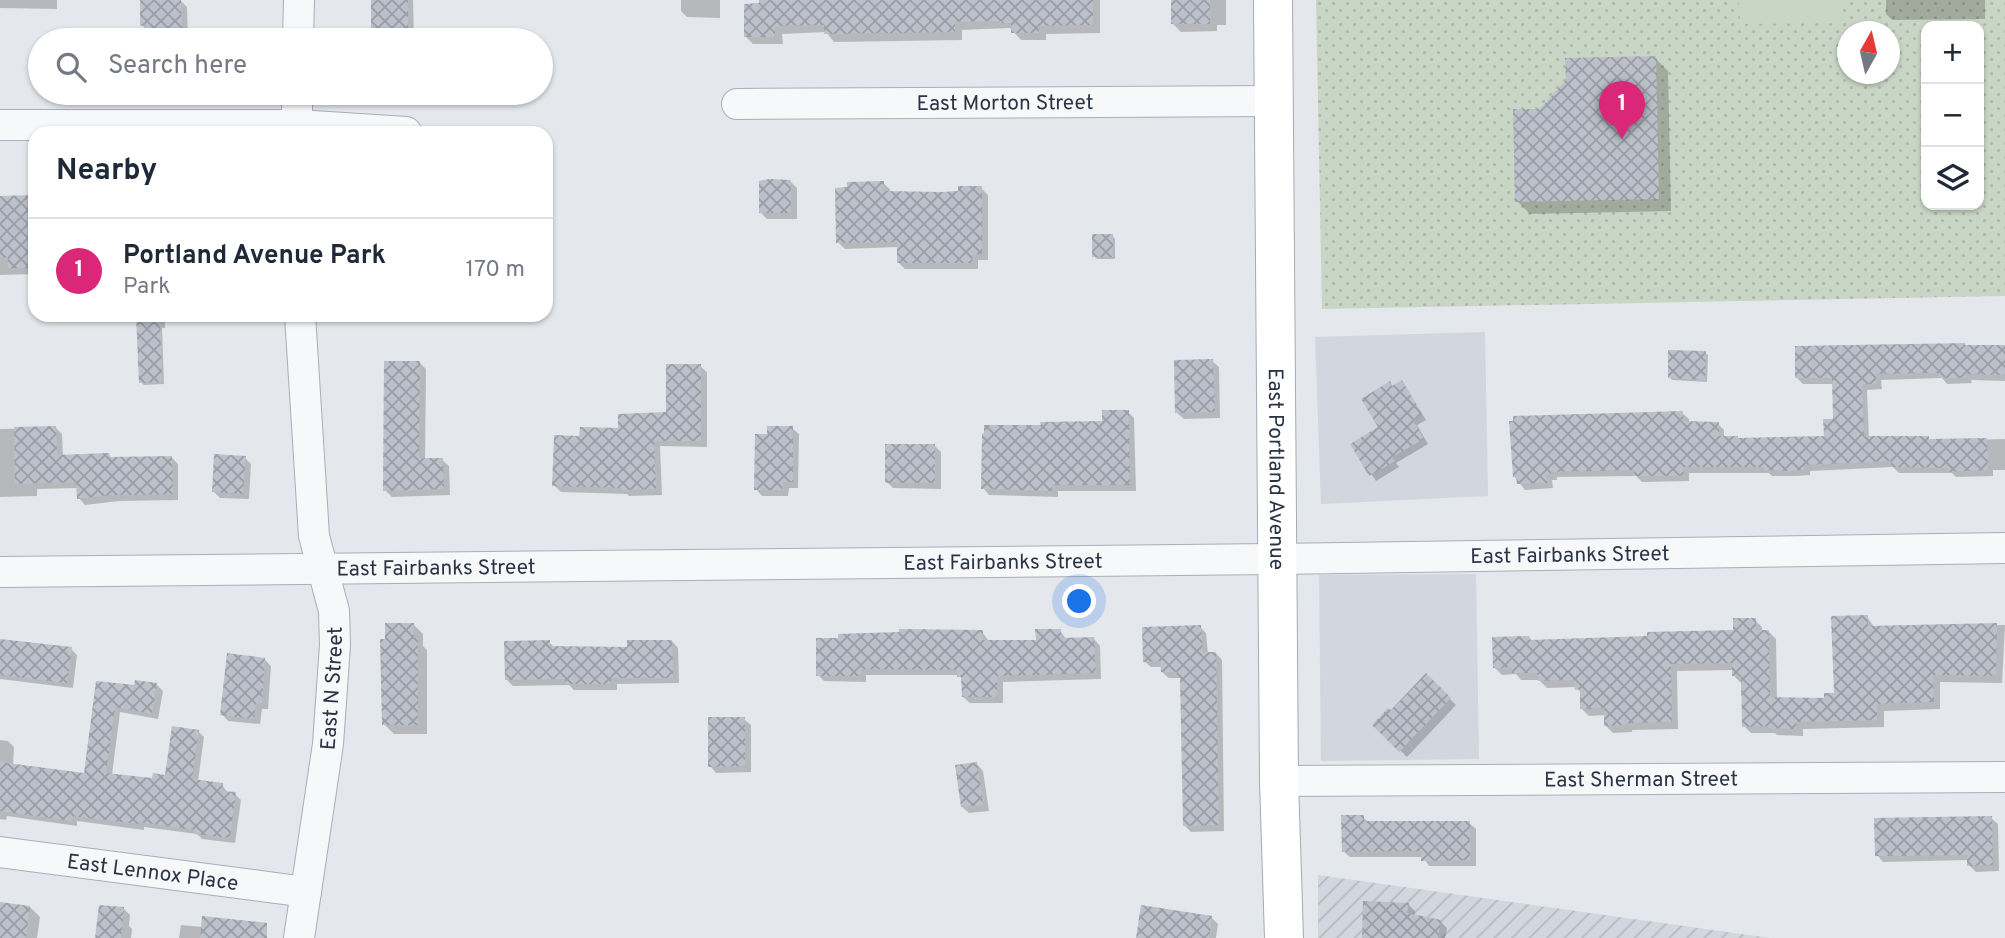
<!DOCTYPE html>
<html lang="en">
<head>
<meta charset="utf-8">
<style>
	:root { --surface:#fff; --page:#f6f6f7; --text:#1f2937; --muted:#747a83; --line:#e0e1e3; --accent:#db2777 }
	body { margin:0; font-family:Overpass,sans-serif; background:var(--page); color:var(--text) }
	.controls { position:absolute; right:21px; top:21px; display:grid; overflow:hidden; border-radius:14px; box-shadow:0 2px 5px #0004 }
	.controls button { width:63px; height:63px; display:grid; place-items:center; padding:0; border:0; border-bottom:2px solid var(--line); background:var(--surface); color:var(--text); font:35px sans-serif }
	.compass { position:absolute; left:1837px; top:21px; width:63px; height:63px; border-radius:50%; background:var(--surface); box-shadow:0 2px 5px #0004; rotate:8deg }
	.you { position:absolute; left:1080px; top:602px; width:24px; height:24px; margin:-18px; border:5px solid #fff; border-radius:50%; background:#1a73e8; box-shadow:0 0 0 10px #1a73e833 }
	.badge { display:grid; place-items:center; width:46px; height:46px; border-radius:50%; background:var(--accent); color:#fff; font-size:23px; font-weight:700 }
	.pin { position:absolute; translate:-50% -58px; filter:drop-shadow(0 2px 4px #0008) }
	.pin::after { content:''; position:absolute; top:37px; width:24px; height:21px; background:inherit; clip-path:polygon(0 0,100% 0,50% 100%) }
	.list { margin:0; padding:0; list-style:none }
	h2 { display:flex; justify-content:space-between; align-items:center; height:91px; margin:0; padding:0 28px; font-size:30px }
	h2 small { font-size:23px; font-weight:400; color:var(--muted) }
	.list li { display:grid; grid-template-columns:46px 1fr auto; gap:21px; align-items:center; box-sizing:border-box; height:105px; padding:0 28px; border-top:2px solid var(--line) }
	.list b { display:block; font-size:26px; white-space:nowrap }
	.list p { margin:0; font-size:23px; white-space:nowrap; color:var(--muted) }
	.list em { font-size:23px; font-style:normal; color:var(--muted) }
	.icon { flex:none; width:38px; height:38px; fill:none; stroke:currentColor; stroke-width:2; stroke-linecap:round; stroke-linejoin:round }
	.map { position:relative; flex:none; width:2005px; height:938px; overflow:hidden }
	.search { position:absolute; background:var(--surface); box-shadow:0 2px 5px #0004; left:28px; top:28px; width:525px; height:77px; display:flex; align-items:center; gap:18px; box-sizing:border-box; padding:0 24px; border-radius:38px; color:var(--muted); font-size:26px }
	.panel { position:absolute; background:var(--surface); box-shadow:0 2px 5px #0004; left:28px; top:126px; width:525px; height:196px; border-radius:21px }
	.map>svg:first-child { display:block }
</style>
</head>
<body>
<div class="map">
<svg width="2005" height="938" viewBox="0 0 2005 938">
	<defs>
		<pattern id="industrial-furrows" width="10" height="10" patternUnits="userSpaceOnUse" patternTransform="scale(1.75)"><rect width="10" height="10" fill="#d2d6de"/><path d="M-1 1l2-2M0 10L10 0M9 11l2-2" fill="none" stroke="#b4b8c0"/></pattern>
		<pattern id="park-dots" width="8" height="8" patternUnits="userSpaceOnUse" patternTransform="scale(1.75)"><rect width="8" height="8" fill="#c9d6c5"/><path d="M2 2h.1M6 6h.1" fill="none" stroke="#adb8ab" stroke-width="1.8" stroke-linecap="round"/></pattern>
		<pattern id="building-cross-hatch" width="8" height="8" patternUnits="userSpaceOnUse" patternTransform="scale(1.75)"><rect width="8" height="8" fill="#bbc0ca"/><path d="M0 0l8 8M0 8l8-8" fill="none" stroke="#989da6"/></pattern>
	</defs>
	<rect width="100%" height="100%" fill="#e4e7ec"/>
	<g fill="#d2d6de">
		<path d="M1485 332 1488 496 1321 504 1315 337Z"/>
		<path d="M1476 574 1479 759 1321 761 1319 575Z"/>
	</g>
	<path fill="url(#industrial-furrows)" d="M1318 875 1770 938H1318Z"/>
	<path fill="url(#park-dots)" fill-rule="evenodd" d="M1316 0H2005V296L1322 309ZM1926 26H1979V205H1926ZM1848 32H1890V74H1848Z"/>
	<path fill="#c9d6c5" d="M1739 0H1840L1841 23 1740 24Z"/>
	<g fill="#0003">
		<path d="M0 0H57V9L0 8Z"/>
		<path d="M142 0H180L187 7 188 39 148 40V31L142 25Z"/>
		<path d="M372 0H413L414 40H372Z"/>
		<path d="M681 0H720V18L687 17 681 11Z"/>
		<path d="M761 0H1100V33L1046 34V40H1021L1010 28 962 30V40L834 42 826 32 782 34 783 44H753L745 36 761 5Z"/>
		<path d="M1172 0H1226V25H1217V31L1181 32 1173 24Z"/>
		<path d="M1886 0H1985V19L1892 20 1886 14Z"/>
		<path d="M1655 58 1668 71 1671 211 1530 214 1517 201 1540 111Z"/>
		<path d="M790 181 797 188V219H767L761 213Z"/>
		<path d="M883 183 890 189V193H942L981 188 988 195V260H978V269H905L898 262V247L845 249 838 242Z"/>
		<path d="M0 197H35V274L0 275Z"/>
		<path d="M1113 236 1115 239V259H1097L1094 256Z"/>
		<path d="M138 315H165V328H162L164 384 144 385 141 382Z"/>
		<path d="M1967 347H2005V381L1971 380 1972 383 1947 384 1942 378 1881 380 1882 389 1867 390 1869 438H1928L1931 441 2005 439V470H1993V476L1956 477 1952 473H1899L1893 467 1810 471V475L1797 476H1772L1769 473H1689V481L1642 482 1636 476 1557 477V480H1552L1553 488 1525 490 1514 476 1682 413 1689 419V423L1718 424 1724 430V438L1739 440 1825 438 1835 420 1834 384H1803L1797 378Z"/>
		<path d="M1705 353 1708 355 1707 382 1672 380 1669 377Z"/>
		<path d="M1212 361 1219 367 1220 418 1184 419 1177 413Z"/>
		<path d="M419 362 426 369 425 460H442L449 466 450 495 392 497 385 490Z"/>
		<path d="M700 366 707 372V447L660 446 662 495 629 496 627 494 561 492 554 485 581 438 620 430 668 413Z"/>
		<path d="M1402 382 1426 420 1417 425 1428 444 1396 463 1399 467 1376 481 1352 445 1380 428 1390 384 1393 387Z"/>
		<path d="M1128 412 1134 418 1136 491H1058V497L989 495 983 488 985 435 1042 427 1103 423Z"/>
		<path d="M56 428 62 434 63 457 109 455 112 458 171 457 178 464V500L119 501 85 505 79 498 78 488 37 489V496L0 497V429Z"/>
		<path d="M792 428 799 434 798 488H789L788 496H762L756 489 769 436Z"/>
		<path d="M935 446 941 452V489L893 488 887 482Z"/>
		<path d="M245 458 251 464 249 499 220 498 213 491Z"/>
		<path d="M1867 617 1875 628 2005 625 2002 683 1940 682V709L1884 711V727L1803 729V736L1777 735 1775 733H1751L1744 726 1741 683 1734 676V670L1677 671 1678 729 1632 730V732L1613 733 1606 726V715L1589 716 1582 709V694L1576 687 1547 688 1539 680H1521L1516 674 1502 675 1494 667 1529 637 1533 642 1735 632 1755 620 1762 627V632H1769L1776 639 1777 699 1826 700 1836 695Z"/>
		<path d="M413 624 423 634V646L427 650V734H394L384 724 387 640Z"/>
		<path d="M1200 627 1206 633 1208 654 1216 653 1222 660 1224 831 1191 832 1184 825 1181 678H1169L1162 672V667H1151L1144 661Z"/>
		<path d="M1060 631 1067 640 1094 639 1100 646 1101 679 1003 682V703H970L963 697V680L959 675H866V682L824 681 818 675 982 632 989 641H1037Z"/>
		<path d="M0 640 71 649 77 655 73 688 0 679Z"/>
		<path d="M672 641 678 648 679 683 617 684V690H574L569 685 513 686 507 680 549 642 555 648 629 649Z"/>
		<path d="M264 659 271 666 268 709H262L260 724 228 721 222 714Z"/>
		<path d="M1426 675 1456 705 1407 757 1374 725 1391 713Z"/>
		<path d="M98 683 135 687 157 685 163 691 158 719 120 712 112 775 153 780 167 777 198 731 204 737 198 781 222 785 228 793 235 794 241 800 235 843 202 839 197 834 144 827V830L77 821V826L7 816 6 820 0 819V740L8 741 14 747 13 765 86 775Z"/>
		<path d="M744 719 751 725V772L716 773 710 766Z"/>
		<path d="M977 764 983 771 989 811 969 813 962 807Z"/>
		<path d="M1363 817 1369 823H1469L1476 829V866H1429L1423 857H1350L1343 851Z"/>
		<path d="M1991 818 1998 824 1999 871 1976 872 1969 865V860L1883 862 1877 855Z"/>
		<path d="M0 903 30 907 40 917 37 938H0Z"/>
		<path d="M1408 904 1415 911 1414 916 1440 921 1447 928 1445 938H1363Z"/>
		<path d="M124 909 130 915 129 926 132 929 131 938H97Z"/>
		<path d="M1212 918 1218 924 1216 938H1138Z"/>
		<path d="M181 925 203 927 243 938H179Z"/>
	</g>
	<g fill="url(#building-cross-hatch)">
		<path d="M140 0H181L182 33H176V40H146V25L140 26Z"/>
		<rect x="371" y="0" width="37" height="40"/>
		<path d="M759 0H1093V25L1038 26 1039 33H1011V23H1002V21L955 22V32L824 34V25L775 26V37H744V4L759 3Z"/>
		<rect x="1171" y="0" width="39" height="24"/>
		<path d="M1656 56 1659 199 1515 202 1513 109H1540L1566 80 1565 58Z"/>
		<path d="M769 179 791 180V213H759V181Z"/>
		<path d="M884 181V191L942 192 958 191V186H982V254L972 255 973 263H897V242L836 243 835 188 847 187V182Z"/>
		<path d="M35 195V268H8V257H0V196Z"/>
		<rect x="1092" y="234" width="21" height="23"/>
		<path d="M136 315H160L162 382 139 383Z"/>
		<path d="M1965 343V345H2005V375L1966 374V378H1939V373L1876 374V384H1862L1864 436H1929V439L1987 438 1988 470 1948 472V468L1891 467V461L1804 465V470L1790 471 1764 470V467H1684V476H1634V470L1551 472V474L1547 475V483L1517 484 1516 476 1513 477 1509 421H1513V416L1683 411V421L1719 422V436H1738V438L1824 436 1823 419H1833L1832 378H1795V346Z"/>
		<path d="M1668 350 1706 351 1705 380 1668 378Z"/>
		<path d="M1213 359 1215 412 1175 413 1174 360Z"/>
		<path d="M384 361H420L419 458H443L444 489 383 491Z"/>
		<path d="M666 364H701V441H654L656 489 621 490V488L552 486 554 435 579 436 580 427 618 428V414L666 412Z"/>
		<path d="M1402 380 1422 414 1413 420 1424 439 1392 457 1395 461 1369 476 1350 444 1378 427 1361 399 1390 381 1392 386Z"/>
		<path d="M1102 410H1129L1130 485H1052V491L981 489 982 434 984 433V425H1041L1040 422 1102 421Z"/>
		<path d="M56 426 57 455 109 453 110 457 172 456 173 494 111 495 77 499 76 482 15 484 14 427Z"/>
		<path d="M767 426H793V482H783L782 490H754L755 434H767Z"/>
		<rect x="885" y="444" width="50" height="39"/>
		<path d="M214 454 246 456 243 494 212 492Z"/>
		<path d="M1868 615V626L1997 623 1996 676 1933 675 1934 702 1877 704V720L1796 722V729L1768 728V726L1742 727 1741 676H1732V663L1671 664 1672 722 1626 723V725L1604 726V708L1580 709V689L1575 690 1574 680 1538 681V674L1534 673H1512V667L1493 668 1492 637 1529 636V640L1647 636V632L1733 630V618H1756V630H1769L1770 697 1824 698V693H1834L1831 616Z"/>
		<path d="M385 623H414V638H418V725H382L380 639H385Z"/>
		<path d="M1201 625 1203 652H1216L1219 825 1183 826 1180 677H1177V672H1161L1160 661 1143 662 1142 627Z"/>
		<path d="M899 629 983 630V640H1036L1035 629H1061V638L1094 637 1096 673 997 676V697H962L961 677H957V670L861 669 860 676H816V638H838V634L899 632Z"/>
		<path d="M0 639 72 647 67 683 0 675Z"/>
		<path d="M550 640V646L627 647V640H672L673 678H611V684H565V679L505 680 504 641Z"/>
		<path d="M227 653 265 658 262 704 256 703 254 719 220 715Z"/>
		<path d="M1426 673 1451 698 1399 752 1372 725 1388 708 1391 710Z"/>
		<path d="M135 680 157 683 152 714 115 707 106 773 152 778 153 773 165 775 172 726 199 730 192 779 223 783 222 791 236 792 230 838 194 834 195 830 139 822 138 824 72 816 71 821 0 811V762L84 773 96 681 134 685Z"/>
		<path d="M708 717H745V766L708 767Z"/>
		<path d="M977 762 983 805 961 807 955 765Z"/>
		<path d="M1341 815H1364V821H1470V860L1421 861V851L1342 852Z"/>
		<path d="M1992 816 1993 865 1967 866V855L1875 856 1874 818Z"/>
		<path d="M1363 901 1409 903 1407 913 1441 920 1438 938H1362Z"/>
		<path d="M0 902 30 906 26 938H0Z"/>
		<path d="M99 905 124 907 121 938H95Z"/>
		<path d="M1141 905 1212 916 1209 938H1136Z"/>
		<path d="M202 916 267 923V938H200Z"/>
	</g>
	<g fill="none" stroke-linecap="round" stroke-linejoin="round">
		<defs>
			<g id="minor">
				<path d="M298 40 299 0"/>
				<path id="s1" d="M737 104 1274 101"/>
				<path d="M0 125H297L406 132"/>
				<path d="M297 133V93"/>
				<path id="s2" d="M0 572 1277 559 2005 548"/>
				<path id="s3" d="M1279 781 2005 777"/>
				<path id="s4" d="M0 852 306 892"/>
				<path id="s5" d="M299 938 328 744 335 645 334 611 314 536 300 315"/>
			</g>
			<g id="major">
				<path id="s6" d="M1273 0 1279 781 1284 938"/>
			</g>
		</defs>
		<use href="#minor" stroke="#a9aeb7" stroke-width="32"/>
		<use href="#major" stroke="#a3abb8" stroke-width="40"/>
		<use href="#minor" stroke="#f7f8fa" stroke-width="30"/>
		<use href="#major" stroke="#fff" stroke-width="38"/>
	</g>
	<g text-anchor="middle" stroke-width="6" stroke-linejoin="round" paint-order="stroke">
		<g font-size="21" fill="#2b3445" stroke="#f4f6f9">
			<text dy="7" stroke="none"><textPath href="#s1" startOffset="268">East Morton Street</textPath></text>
			<text dy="7" stroke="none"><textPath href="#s6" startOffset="469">East Portland Avenue</textPath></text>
			<text dy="7" stroke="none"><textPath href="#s2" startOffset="1570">East Fairbanks Street</textPath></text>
			<text dy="7" stroke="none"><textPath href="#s2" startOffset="1003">East Fairbanks Street</textPath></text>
			<text dy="7" stroke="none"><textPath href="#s2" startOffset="436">East Fairbanks Street</textPath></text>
			<text dy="7" stroke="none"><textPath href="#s5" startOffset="252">East N Street</textPath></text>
			<text dy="7" stroke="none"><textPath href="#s3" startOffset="362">East Sherman Street</textPath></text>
			<text dy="7" stroke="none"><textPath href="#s4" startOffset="154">East Lennox Place</textPath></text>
		</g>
	</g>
</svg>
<div class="controls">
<button>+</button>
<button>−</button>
<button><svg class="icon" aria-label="layers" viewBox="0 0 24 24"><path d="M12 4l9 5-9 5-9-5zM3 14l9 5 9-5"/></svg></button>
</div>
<svg class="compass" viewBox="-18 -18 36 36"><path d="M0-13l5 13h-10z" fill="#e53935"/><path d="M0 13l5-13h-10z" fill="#747a83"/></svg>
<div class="you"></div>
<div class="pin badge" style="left:1622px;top:139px">1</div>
<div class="search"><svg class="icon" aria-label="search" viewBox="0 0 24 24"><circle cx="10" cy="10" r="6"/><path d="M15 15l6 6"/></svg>Search here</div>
<section class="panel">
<h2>Nearby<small></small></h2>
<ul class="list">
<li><span class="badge">1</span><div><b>Portland Avenue Park</b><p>Park</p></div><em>170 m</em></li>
</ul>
</section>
</div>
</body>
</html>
